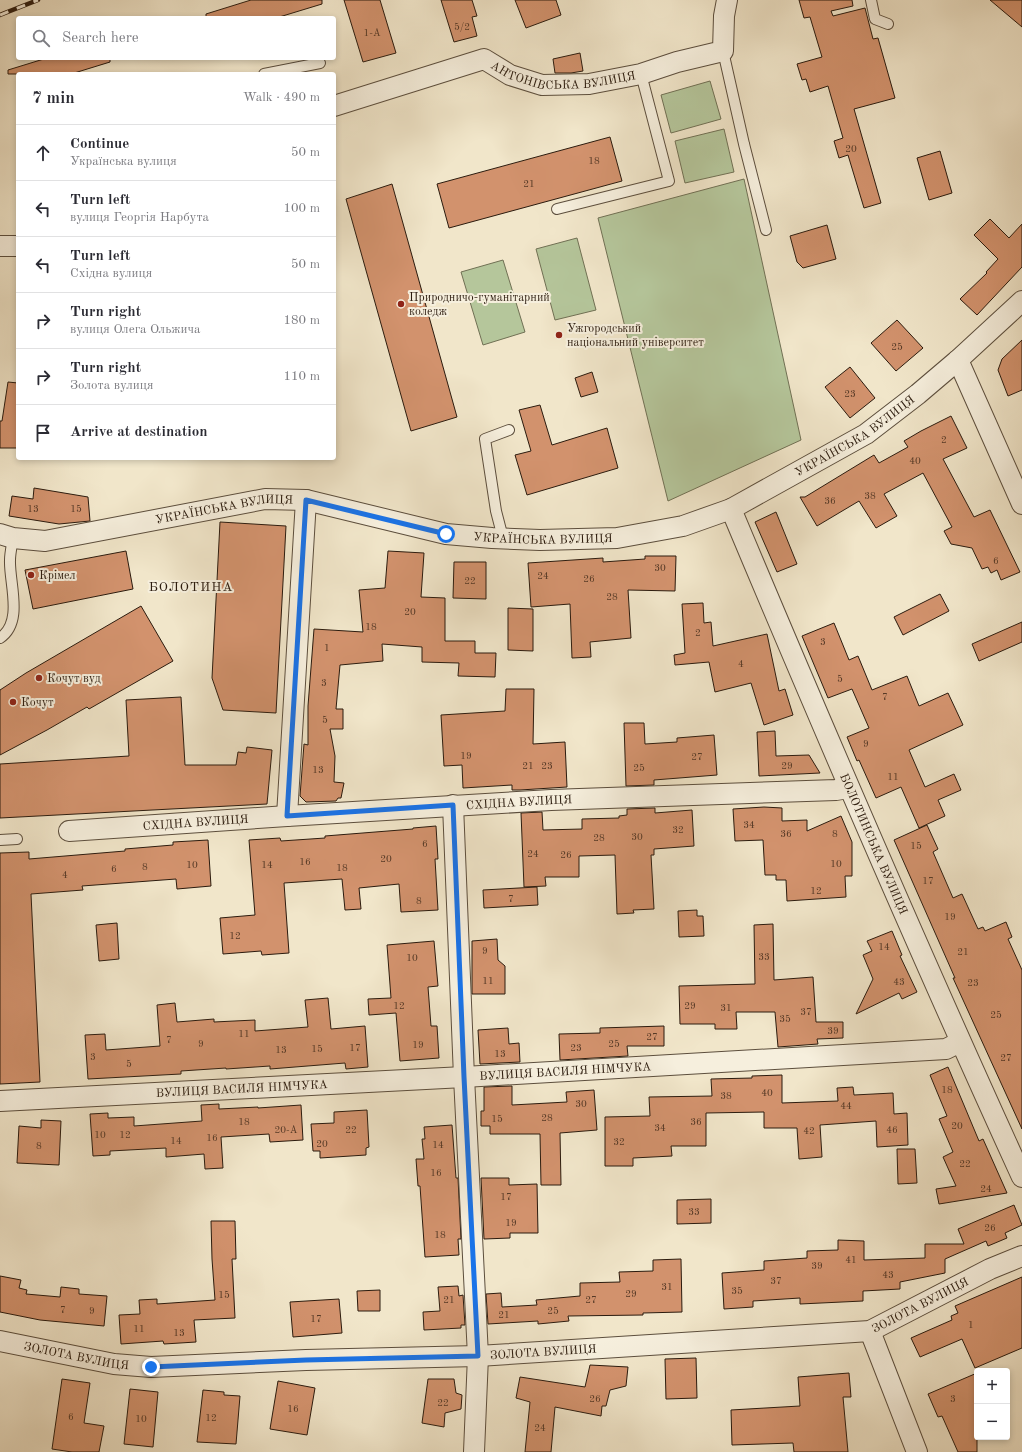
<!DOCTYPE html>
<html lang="en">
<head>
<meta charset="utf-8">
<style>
	:root { --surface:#fff; --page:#f7f7f7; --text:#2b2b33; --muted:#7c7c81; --line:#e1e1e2 }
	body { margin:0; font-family:"Old Standard TT",serif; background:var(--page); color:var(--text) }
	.controls { position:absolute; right:12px; bottom:12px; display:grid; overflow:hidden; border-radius:4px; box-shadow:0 2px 6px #0003 }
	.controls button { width:36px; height:36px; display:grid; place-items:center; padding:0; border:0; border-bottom:1px solid var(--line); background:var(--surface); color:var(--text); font:20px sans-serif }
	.stop { position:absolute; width:12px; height:12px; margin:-9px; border:3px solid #1a73e8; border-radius:50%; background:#fff }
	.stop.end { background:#1a73e8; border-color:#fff; box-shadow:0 1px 4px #0008 }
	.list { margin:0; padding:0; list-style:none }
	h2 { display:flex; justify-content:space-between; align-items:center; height:52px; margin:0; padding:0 16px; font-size:17px }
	h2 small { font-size:13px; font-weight:400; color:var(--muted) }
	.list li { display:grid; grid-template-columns:26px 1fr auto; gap:12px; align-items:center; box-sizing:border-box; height:56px; padding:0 16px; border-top:1px solid var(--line) }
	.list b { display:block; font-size:15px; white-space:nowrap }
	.list p { margin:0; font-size:13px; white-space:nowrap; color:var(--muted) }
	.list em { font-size:13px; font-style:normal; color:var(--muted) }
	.icon { flex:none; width:22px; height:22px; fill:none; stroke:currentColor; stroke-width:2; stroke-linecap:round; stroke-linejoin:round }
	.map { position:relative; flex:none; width:1022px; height:1452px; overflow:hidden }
	.search { position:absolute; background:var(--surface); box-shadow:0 2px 6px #0003; left:16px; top:16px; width:320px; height:44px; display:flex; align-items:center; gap:10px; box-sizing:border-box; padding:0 14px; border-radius:4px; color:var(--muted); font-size:15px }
	.panel { position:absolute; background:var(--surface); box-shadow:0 2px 6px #0003; left:16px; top:72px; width:320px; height:388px; border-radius:4px }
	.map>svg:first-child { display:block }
</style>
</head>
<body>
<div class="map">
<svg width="1022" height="1452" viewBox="0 0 1022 1452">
	<rect width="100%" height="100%" fill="#f1e6ca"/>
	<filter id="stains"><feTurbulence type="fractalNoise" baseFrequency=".005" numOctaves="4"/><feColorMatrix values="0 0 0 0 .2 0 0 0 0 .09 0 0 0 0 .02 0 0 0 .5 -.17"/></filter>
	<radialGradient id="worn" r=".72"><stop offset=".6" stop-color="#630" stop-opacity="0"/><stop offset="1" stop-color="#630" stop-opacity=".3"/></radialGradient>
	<g fill="#b5c69b" stroke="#707054">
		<path d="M710 81 721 119 671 133 661 95Z"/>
		<path d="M724 129 734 172 685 183 675 141Z"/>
		<path d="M744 179 801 440 668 501 598 218Z"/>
		<path d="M577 238 596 310 555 320 536 249Z"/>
		<path d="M503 260 525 332 483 345 461 272Z"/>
	</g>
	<g fill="#d2926d" stroke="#2b1b0e">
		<path d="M251 0H322V4L276 18H206V14Z"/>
		<path d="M344 0H380L396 53 363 62Z"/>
		<path d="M441 0H472L477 16 472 17 477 36 454 42Z"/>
		<path d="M515 0H556L561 15 526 28Z"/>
		<path d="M799 0H852L853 6 831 11 833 16 865 8 873 39 878 38 895 98 854 109 881 203 864 208 848 155 839 158 834 141 843 138 828 86 810 92 806 79 802 80 797 64 822 57 810 17 804 18Z"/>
		<path d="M990 0H1022V27Z"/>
		<path d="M580 53 583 71 571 73H555L553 59Z"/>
		<path d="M47 58H110V62L71 74H8V70Z"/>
		<path d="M610 137 622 181 449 228 437 184Z"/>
		<path d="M940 151 952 193 929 200 917 158Z"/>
		<path d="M392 184 457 417 411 431 346 199Z"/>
		<path d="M990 219 1009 238 1022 224V267L977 315 960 299 987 273 986 272 998 259 974 235Z"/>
		<path d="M827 225 836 259 803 268 797 262 790 236Z"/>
		<path d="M897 320 923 348 896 371 871 343Z"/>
		<path d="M1022 340V390L1008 396 998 370 1002 359Z"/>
		<path d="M850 367 875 398 850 418 825 387Z"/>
		<path d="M592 372 598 392 581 397 575 378Z"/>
		<path d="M8 382 18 383V448H0V421H2Z"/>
		<path d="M540 405 552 445 607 428 618 468 527 495 515 455 531 451 519 410Z"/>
		<path d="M951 416 967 448 943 459 974 517 990 510 1020 572 1001 580 997 570 991 573 988 567 982 569 972 548 951 544 944 531 952 527 923 473 884 494 897 516 876 528 859 501 817 526 800 497H805L874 455 879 463 908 447 904 441 921 431Z"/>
		<path d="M34 488 88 497 90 521 59 524 9 516 12 496 33 499Z"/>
		<path d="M776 512 797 564 777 572 755 522Z"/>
		<path d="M220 522 286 526 276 713 223 710 212 678Z"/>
		<path d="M126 551 133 589 33 609 25 570Z"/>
		<path d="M388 551 424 553 421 597 445 598V641H475V653H496L495 677 458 676 459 663 422 662V647L382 644 383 661 340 665 336 709H343V729H330L335 756 334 782 344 783 341 798H338L336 801 306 802 300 796 304 744 308 745V706L314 629 363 632 359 590 385 588Z"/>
		<path d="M645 556H676L675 591 628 590 631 638 590 642 591 657 572 658 570 604 531 607 528 563 603 558V562L645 559Z"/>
		<path d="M454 562H486V599L453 598Z"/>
		<path d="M940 594 949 611 903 635 894 617Z"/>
		<path d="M703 603 704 623 711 622 713 646 767 634 779 691 785 689 793 715 764 725 751 683 715 692 709 662 675 665 674 655 685 653 682 604Z"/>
		<path d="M141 606 173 661 89 709 87 707 47 730 0 755V690L26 673Z"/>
		<path d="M508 608 533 609V651L508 650Z"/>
		<path d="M1022 622V642L979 661 972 644Z"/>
		<path d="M834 623 849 660 858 656 872 690 907 676 919 706 948 693 963 725 909 750 925 787 954 774 961 790 938 800 945 816 919 828 901 787 876 798 859 760 857 761 847 737 869 728 852 689 828 698 802 636Z"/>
		<path d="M506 689H534L533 744 565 742 567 787 520 790H512V785L463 788 462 765 444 766 441 715 505 711Z"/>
		<path d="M181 697 185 765H236L238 752 246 753 247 747 272 750 267 804 0 818V764L129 756 126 700Z"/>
		<path d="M624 723H644L645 744 677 742V738L714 735 717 775 654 780V785L626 786Z"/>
		<path d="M775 731 776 756 809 755 820 773 759 776 757 732Z"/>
		<path d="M764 807 782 808V821L807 820V831L841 816 852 842V876H845L846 897 787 901 786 880H776V875H765L763 840 735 841 733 809Z"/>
		<path d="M655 808V813L692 810 694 846 654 849V855H651L654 909 633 910 634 913 617 914 615 855 579 856V877H545L546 886 524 887 521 813 542 812 543 830 582 829V819L619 818V816L627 815V809Z"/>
		<path d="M927 825 938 849 933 852 953 898 962 894 978 929 983 927 985 931 1006 922 1012 937 1008 939 1022 970V1129L953 978H955L894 840Z"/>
		<path d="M436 826 438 859H435L438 910 401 912 399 884 359 888 361 909 345 910 342 879 284 883 289 953 262 955 261 951 223 954 220 918 255 915 249 840 280 838 281 841 325 838V836L413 829V828Z"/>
		<path d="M208 840 211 886 177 889 176 879 82 886 83 890 31 894 40 1082 0 1084V853L29 852V859L125 851V849L173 845V842Z"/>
		<path d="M537 887 538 905 484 908 483 890Z"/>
		<path d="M697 910V916H703L704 936 679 937 678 911Z"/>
		<path d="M117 923 119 959 99 961 96 925Z"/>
		<path d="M773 924 774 980 813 977 816 1022H843V1038L817 1039 818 1044 778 1047 775 1012H736L737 1029H715V1024H680L679 986 755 984 754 925Z"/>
		<path d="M892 931 902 955 900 956 917 992 902 999 899 993 856 1014 873 979 863 955 872 951 867 941Z"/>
		<path d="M497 939 498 960 505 966V994H472V941Z"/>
		<path d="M434 941 438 986 428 987 431 1026H437L439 1058 400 1061 396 1013 369 1015 368 999 391 998 387 945Z"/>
		<path d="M328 998 331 1029 365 1026 368 1067 346 1069 345 1063 270 1069V1066L226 1069V1068L181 1071V1074L162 1075 88 1079 85 1035 105 1034 106 1050 160 1046 157 1005 175 1003 177 1022 214 1019V1022L255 1020V1031L308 1027 305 1000Z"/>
		<path d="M664 1026V1046H627L628 1056 560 1060 559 1034 600 1033V1028Z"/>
		<path d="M508 1028 509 1044 519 1043 520 1062 480 1064 478 1030Z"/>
		<path d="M948 1067 979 1141 983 1139 1007 1193 939 1204 936 1189 956 1186 943 1157 953 1152 939 1119 947 1116 930 1075Z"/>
		<path d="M782 1075V1103L838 1101 837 1088 853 1087 854 1095 893 1093 894 1114 907 1113 908 1145 877 1147 876 1121 820 1125 822 1157 799 1159 797 1128H764V1112L706 1113V1146H671L672 1156 633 1158V1166H605V1117L650 1116 649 1097 712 1096 711 1079 752 1078V1076Z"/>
		<path d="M512 1086V1105L567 1102 566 1092 594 1090 597 1130 560 1133 561 1185H541L540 1134H490V1126H481V1111H484V1087Z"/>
		<path d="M219 1104V1109L258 1107V1108L301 1105 303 1140 270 1142 269 1134 221 1137 223 1168 205 1169 204 1154 166 1157V1148L110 1151V1155L93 1156 90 1114 108 1113V1118L134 1117V1126L202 1121 201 1105Z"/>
		<path d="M367 1110 369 1147 366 1148V1155L320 1158V1151H313L311 1124 334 1123V1112Z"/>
		<path d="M41 1120 61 1121 59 1165 17 1163 19 1126 41 1128Z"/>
		<path d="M452 1125 456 1178H458L461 1239H458L459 1255 425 1257 420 1186H418L416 1159H424L422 1139H425L424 1127Z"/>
		<path d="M897 1149H915L917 1183 898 1184Z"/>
		<path d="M481 1178H509V1185L537 1184 538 1233H510V1238L484 1239Z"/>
		<path d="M711 1199V1223L677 1224V1200Z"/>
		<path d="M1014 1205 1022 1225 1005 1233 1007 1238 988 1246 986 1241 945 1259V1273L900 1282V1289L863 1291V1301L800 1304V1298L753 1301V1307L724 1309 722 1273 764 1270V1261L807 1258V1251L838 1250V1240L864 1241V1260L925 1258V1244H964L958 1229Z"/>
		<path d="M211 1221H235L236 1259H232L235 1318 194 1320 196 1342 164 1344 163 1341 121 1344 119 1315 140 1314 139 1300 157 1299V1304L215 1300 212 1259Z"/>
		<path d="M681 1259 682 1312 643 1313V1315L568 1316 569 1321 538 1324V1321L488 1324 486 1294 501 1293 502 1307 537 1305 536 1300 580 1296V1283L620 1282 619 1272 653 1271V1260Z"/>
		<path d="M0 1276 21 1280 19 1288 27 1290 26 1294 60 1297 61 1287 79 1289V1294L107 1296 104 1326 40 1320 0 1312Z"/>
		<path d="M1022 1277V1348L975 1368 962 1339 920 1357 911 1338 952 1320 951 1316 958 1313 955 1306Z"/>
		<path d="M458 1286 459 1296 463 1295 465 1325H461V1328L424 1330 423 1312 440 1311 438 1287Z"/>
		<path d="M380 1290V1311H358L357 1291Z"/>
		<path d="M339 1299 342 1333 293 1337 290 1302Z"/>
		<path d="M696 1358 697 1398 666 1399 665 1359Z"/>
		<path d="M590 1365 628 1367 626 1386 610 1390 606 1406H602L601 1416 555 1407 551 1452H525L530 1402 516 1398 520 1377 585 1387Z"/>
		<path d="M849 1373 851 1397H843L848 1452H794L793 1443 732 1445 731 1410 800 1406 798 1377Z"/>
		<path d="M977 1373V1452H958L942 1416 938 1417 928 1394Z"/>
		<path d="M62 1379 90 1383 84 1423 104 1426 99 1452H72L52 1449Z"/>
		<path d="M428 1379H454L456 1393 462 1395 461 1409 445 1413 444 1427 422 1423Z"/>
		<path d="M278 1381 315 1388 307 1435 270 1429Z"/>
		<path d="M130 1389 158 1392 153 1447 124 1444Z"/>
		<path d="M203 1390 224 1392V1395L240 1396 236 1444 197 1442Z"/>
	</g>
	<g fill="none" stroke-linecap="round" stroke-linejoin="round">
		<defs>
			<g id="service">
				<path d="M871 0 875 19 888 24"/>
				<path d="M723 51 744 144 766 230"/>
				<path d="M264 74 320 63"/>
				<path d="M557 209 669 181 641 74"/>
				<path d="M503 538 496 511 485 439 509 430"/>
				<path d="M0 638C24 622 9 583 10 560 10 553 12 545 13 538"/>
				<path d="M0 840 17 839"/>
			</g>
			<g id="minor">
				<path id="s1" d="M334 106 484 59 510 75 542 85 589 84 641 74 677 62 723 51 724 16 727 0"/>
				<path d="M0 246H18"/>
				<path d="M958 360 1022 504"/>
				<path id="s2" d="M731 509C825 733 921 956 1022 1177"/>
				<path id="s3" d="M0 534 13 538 45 541 265 499 306 500 446 534 492 538 540 540 617 538 683 526 731 509 866 434 918 394 958 360 1022 301"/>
				<path d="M453 805 464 1077 478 1356 474 1452"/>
				<path d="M287 816 306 500"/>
				<path id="s4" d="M69 831 287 816 551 800 836 790 849 788"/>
				<path id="s5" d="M0 1101 464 1077 946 1049 960 1042"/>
				<path d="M870 1331 917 1452"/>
				<path id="s6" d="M0 1341 114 1364 151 1367 306 1360 478 1356 870 1331 990 1269 1022 1256"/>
			</g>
		</defs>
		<use href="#service" stroke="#5c4e3d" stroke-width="12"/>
		<use href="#minor" stroke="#5c4e3d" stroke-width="22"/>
		<use href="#service" stroke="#f6efdd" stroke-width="10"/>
		<use href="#minor" stroke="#f6efdd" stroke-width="20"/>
		<defs>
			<path id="rail" d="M0 15 38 0"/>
		</defs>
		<use href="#rail" stroke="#2b1b0e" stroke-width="4.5"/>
		<use href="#rail" stroke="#f6efdd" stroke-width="3" stroke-dasharray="9" stroke-linecap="butt"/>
	</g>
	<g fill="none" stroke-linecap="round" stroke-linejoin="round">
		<path stroke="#1a73e8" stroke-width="5" d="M151 1367 306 1360 478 1356 464 1077 453 805 287 816 306 500 446 534"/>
	</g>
	<g fill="#8f2418" stroke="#f6efdd" stroke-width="1.5">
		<circle cx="401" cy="304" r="4"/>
		<circle cx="559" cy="335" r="4"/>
		<circle cx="31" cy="575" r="4"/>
		<circle cx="39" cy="678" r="4"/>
		<circle cx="13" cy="702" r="4"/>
	</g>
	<g text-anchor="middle" stroke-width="4" stroke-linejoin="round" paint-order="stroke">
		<g font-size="10" fill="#553926">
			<text x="462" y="30">5/2</text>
			<text x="372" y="36">1-А</text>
			<text x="851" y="152">20</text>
			<text x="594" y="164">18</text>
			<text x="529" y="187">21</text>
			<text x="897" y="350">25</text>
			<text x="850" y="397">23</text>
			<text x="944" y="443">2</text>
			<text x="915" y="464">40</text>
			<text x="870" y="499">38</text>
			<text x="830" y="504">36</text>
			<text x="33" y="512">13</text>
			<text x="76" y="512">15</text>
			<text x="996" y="564">6</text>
			<text x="660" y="571">30</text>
			<text x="543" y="579">24</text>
			<text x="589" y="582">26</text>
			<text x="470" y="584">22</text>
			<text x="612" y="600">28</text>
			<text x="410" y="615">20</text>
			<text x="371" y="630">18</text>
			<text x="698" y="636">2</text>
			<text x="823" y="645">3</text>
			<text x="327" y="651">1</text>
			<text x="741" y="667">4</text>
			<text x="840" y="682">5</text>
			<text x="324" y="686">3</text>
			<text x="885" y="700">7</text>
			<text x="325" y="723">5</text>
			<text x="866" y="747">9</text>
			<text x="466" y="759">19</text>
			<text x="697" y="760">27</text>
			<text x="528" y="769">21</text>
			<text x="547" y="769">23</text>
			<text x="787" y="769">29</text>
			<text x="639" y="771">25</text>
			<text x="318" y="773">13</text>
			<text x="893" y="780">11</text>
			<text x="749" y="828">34</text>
			<text x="678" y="833">32</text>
			<text x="786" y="837">36</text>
			<text x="835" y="837">8</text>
			<text x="637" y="840">30</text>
			<text x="599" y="841">28</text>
			<text x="425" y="847">6</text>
			<text x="916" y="849">15</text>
			<text x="533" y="857">24</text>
			<text x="566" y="858">26</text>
			<text x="386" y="862">20</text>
			<text x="305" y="865">16</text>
			<text x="836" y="867">10</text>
			<text x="192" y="868">10</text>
			<text x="267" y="868">14</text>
			<text x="145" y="870">8</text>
			<text x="342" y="871">18</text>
			<text x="114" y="872">6</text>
			<text x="65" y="878">4</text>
			<text x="928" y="884">17</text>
			<text x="816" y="894">12</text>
			<text x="511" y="902">7</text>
			<text x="419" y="904">8</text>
			<text x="950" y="920">19</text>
			<text x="235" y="939">12</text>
			<text x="884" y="950">14</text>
			<text x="485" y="954">9</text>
			<text x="963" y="955">21</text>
			<text x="764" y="960">33</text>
			<text x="412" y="961">10</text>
			<text x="488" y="984">11</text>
			<text x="899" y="985">43</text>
			<text x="973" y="986">23</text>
			<text x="399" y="1009">12</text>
			<text x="690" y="1009">29</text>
			<text x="726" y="1011">31</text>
			<text x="806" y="1015">37</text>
			<text x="996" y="1018">25</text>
			<text x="785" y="1022">35</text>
			<text x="833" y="1034">39</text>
			<text x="244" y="1037">11</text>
			<text x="652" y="1040">27</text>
			<text x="169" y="1043">7</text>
			<text x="201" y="1047">9</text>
			<text x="614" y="1047">25</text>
			<text x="418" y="1048">19</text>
			<text x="355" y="1051">17</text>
			<text x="576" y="1051">23</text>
			<text x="317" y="1052">15</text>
			<text x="281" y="1053">13</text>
			<text x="500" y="1057">13</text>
			<text x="93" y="1060">3</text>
			<text x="1006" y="1061">27</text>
			<text x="129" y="1067">5</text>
			<text x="947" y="1093">18</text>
			<text x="767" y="1096">40</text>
			<text x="726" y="1099">38</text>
			<text x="581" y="1107">30</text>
			<text x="846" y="1109">44</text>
			<text x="547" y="1121">28</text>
			<text x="497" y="1122">15</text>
			<text x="244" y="1125">18</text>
			<text x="696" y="1125">36</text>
			<text x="957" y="1129">20</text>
			<text x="660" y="1131">34</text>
			<text x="286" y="1133">20-А</text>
			<text x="351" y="1133">22</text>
			<text x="892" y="1133">46</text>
			<text x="809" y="1134">42</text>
			<text x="100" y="1138">10</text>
			<text x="125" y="1138">12</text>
			<text x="212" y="1141">16</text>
			<text x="176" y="1144">14</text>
			<text x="619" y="1145">32</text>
			<text x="322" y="1147">20</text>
			<text x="438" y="1148">14</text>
			<text x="39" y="1149">8</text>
			<text x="965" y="1167">22</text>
			<text x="436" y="1176">16</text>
			<text x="986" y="1192">24</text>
			<text x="506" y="1200">17</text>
			<text x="694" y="1215">33</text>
			<text x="511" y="1226">19</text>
			<text x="990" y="1231">26</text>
			<text x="440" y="1238">18</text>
			<text x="851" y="1263">41</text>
			<text x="817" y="1269">39</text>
			<text x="888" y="1278">43</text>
			<text x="776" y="1284">37</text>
			<text x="667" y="1290">31</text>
			<text x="737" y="1294">35</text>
			<text x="631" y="1297">29</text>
			<text x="224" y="1298">15</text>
			<text x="449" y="1303">21</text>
			<text x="591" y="1303">27</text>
			<text x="63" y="1313">7</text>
			<text x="92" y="1314">9</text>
			<text x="553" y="1314">25</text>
			<text x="504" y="1318">21</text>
			<text x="316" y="1322">17</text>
			<text x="971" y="1328">1</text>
			<text x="139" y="1332">11</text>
			<text x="179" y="1336">13</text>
			<text x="595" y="1402">26</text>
			<text x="953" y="1402">3</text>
			<text x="443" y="1406">22</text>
			<text x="293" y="1412">16</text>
			<text x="71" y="1420">6</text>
			<text x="211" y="1421">12</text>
			<text x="141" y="1422">10</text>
			<text x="540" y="1431">24</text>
		</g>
		<g font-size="12" fill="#2b1b0e" stroke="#f6efdd">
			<text dy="4" stroke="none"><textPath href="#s1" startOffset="241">АНТОНІВСЬКА ВУЛИЦЯ</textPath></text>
			<text dy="4" stroke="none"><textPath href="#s3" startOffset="888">УКРАЇНСЬКА ВУЛИЦЯ</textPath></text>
			<text dy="4" stroke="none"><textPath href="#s3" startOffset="228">УКРАЇНСЬКА ВУЛИЦЯ</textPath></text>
			<text dy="4" stroke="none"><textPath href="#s3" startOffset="552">УКРАЇНСЬКА ВУЛИЦЯ</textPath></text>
			<text dy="4" stroke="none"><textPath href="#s4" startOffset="451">СХІДНА ВУЛИЦЯ</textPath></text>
			<text dy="4" stroke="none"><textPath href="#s4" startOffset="127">СХІДНА ВУЛИЦЯ</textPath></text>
			<text dy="4" stroke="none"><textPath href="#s2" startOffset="364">БОЛОТИНСЬКА ВУЛИЦЯ</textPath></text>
			<text dy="4" stroke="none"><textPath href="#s5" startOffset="566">ВУЛИЦЯ ВАСИЛЯ НІМЧУКА</textPath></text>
			<text dy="4" stroke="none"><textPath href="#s5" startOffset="242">ВУЛИЦЯ ВАСИЛЯ НІМЧУКА</textPath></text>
			<text dy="4" stroke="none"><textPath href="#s6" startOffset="930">ЗОЛОТА ВУЛИЦЯ</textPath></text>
			<text dy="4" stroke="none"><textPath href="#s6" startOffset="546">ЗОЛОТА ВУЛИЦЯ</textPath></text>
			<text dy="4" stroke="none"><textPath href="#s6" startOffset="78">ЗОЛОТА ВУЛИЦЯ</textPath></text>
		</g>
		<g font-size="12" fill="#2b1b0e" stroke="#f6efdd" text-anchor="start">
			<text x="409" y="301">Природничо-гуманітарний<tspan x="409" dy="14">коледж</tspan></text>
			<text x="567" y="332">Ужгородський<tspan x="567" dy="14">національний університет</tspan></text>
			<text x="39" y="579">Крімел</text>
			<text x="47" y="682">Кочут вуд</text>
			<text x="21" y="706">Кочут</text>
		</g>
		<g font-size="13" letter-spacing="1" fill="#2b1b0e" stroke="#f6efdd">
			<text x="191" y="591">БОЛОТИНА</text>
		</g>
	</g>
	<rect width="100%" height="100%" filter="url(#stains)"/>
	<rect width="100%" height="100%" fill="url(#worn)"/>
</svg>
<div class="controls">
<button>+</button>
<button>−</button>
</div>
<div class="stop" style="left:446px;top:534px"></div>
<div class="stop end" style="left:151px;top:1367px"></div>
<div class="search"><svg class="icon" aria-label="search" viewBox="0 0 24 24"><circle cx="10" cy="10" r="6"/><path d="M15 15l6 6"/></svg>Search here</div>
<section class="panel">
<h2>7 min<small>Walk · 490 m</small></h2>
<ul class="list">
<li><svg class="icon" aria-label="ahead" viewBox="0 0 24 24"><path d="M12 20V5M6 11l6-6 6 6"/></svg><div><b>Continue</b><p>Українська вулиця</p></div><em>50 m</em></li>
<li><svg class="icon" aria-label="left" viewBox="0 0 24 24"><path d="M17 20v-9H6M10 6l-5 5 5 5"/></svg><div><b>Turn left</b><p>вулиця Георгія Нарбута</p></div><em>100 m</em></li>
<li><svg class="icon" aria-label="left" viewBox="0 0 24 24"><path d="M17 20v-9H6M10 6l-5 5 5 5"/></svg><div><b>Turn left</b><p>Східна вулиця</p></div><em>50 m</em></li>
<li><svg class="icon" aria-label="right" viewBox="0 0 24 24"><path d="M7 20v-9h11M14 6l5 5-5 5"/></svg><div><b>Turn right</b><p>вулиця Олега Ольжича</p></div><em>180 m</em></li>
<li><svg class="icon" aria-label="right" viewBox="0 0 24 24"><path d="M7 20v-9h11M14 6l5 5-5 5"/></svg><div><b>Turn right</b><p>Золота вулиця</p></div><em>110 m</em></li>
<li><svg class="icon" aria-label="arrive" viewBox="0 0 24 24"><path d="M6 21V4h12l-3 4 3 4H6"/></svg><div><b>Arrive at destination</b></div></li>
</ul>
</section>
</div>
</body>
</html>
